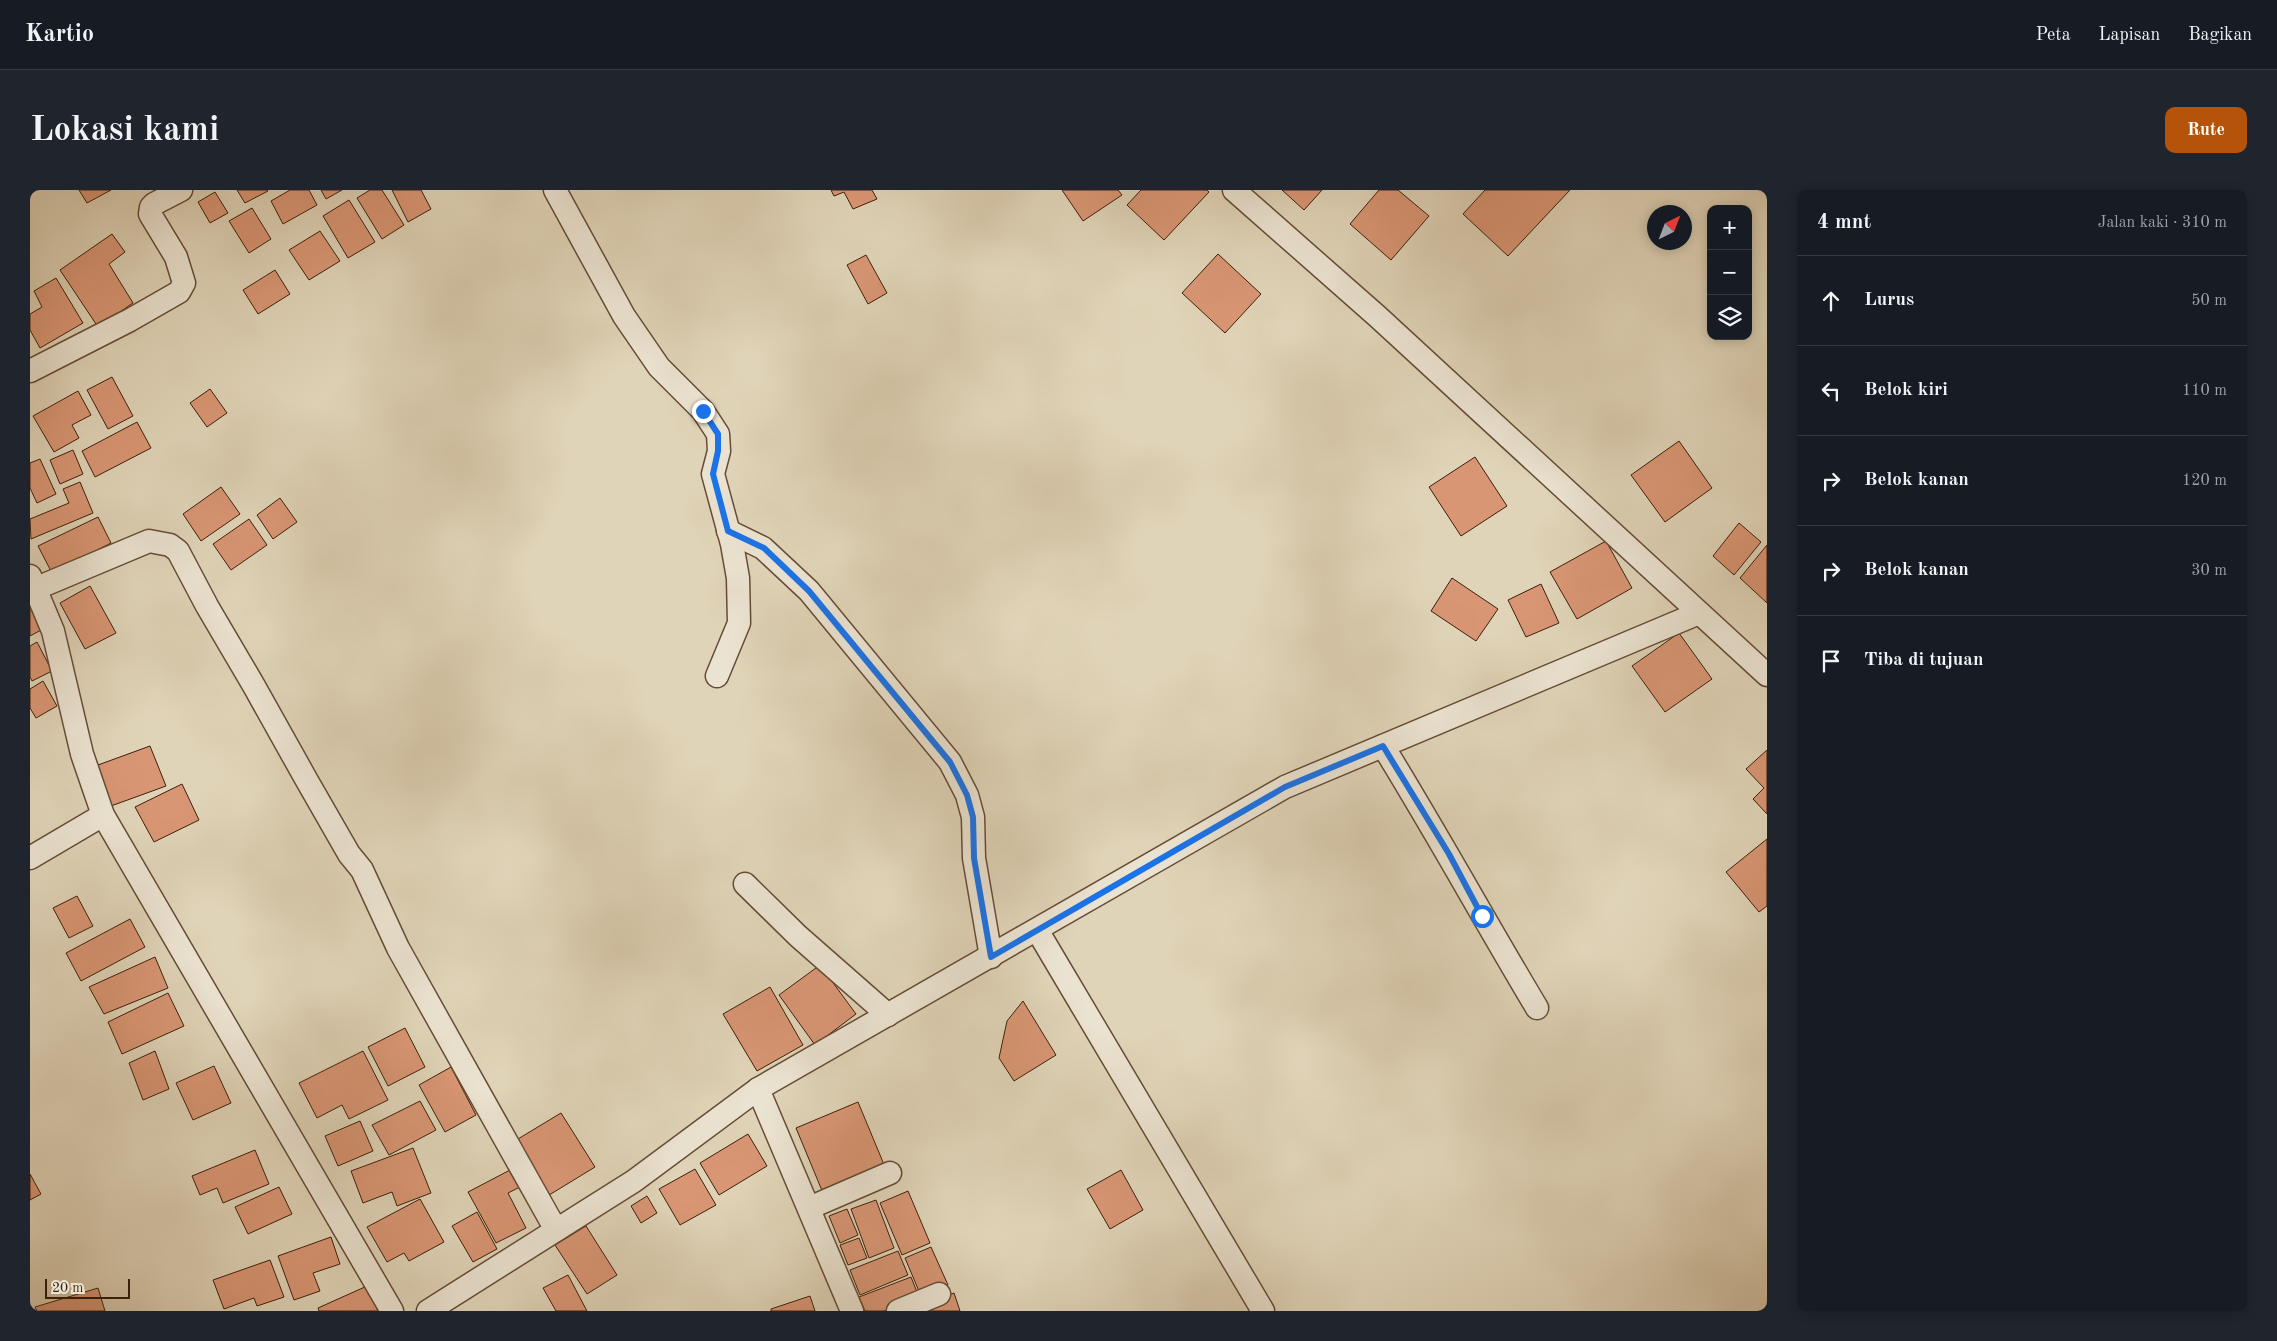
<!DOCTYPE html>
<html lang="id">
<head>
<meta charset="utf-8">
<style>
	:root { --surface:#171b24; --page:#20242c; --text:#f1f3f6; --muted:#9ea1a6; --line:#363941; --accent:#b45309 }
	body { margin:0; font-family:"Old Standard TT",serif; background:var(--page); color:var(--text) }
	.controls { position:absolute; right:15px; top:15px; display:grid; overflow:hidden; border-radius:10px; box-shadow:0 2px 12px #0003 }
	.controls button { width:45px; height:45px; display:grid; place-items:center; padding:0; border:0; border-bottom:1px solid var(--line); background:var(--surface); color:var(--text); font:25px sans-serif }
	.compass { position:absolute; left:1617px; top:15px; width:45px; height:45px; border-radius:50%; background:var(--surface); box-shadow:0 2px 12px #0003; rotate:42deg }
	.scale { position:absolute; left:15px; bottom:12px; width:85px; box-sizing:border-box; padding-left:5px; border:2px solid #3d1f0a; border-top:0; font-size:14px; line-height:18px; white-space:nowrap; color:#3d1f0a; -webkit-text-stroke:4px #ebe3d1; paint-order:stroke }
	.stop { position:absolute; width:15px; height:15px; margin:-11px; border:4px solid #1a73e8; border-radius:50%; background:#fff }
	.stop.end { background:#1a73e8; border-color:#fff; box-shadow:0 1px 5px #0008 }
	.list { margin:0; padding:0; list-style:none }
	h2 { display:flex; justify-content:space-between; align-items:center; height:65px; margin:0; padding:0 20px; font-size:21px }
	h2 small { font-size:16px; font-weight:400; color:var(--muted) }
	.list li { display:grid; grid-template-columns:32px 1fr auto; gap:15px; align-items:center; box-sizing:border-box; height:90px; padding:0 20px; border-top:1px solid var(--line) }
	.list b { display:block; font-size:19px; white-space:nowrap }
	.list em { font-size:16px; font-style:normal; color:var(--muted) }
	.icon { flex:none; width:28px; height:28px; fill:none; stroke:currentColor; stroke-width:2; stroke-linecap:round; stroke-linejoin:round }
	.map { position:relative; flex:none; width:1737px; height:1121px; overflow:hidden; border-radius:10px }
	header { display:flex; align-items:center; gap:30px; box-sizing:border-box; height:70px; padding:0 25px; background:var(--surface); border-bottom:1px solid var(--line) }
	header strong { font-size:24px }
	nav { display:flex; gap:28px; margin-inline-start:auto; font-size:18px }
	.intro { display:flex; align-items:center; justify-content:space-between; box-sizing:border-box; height:120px; padding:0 30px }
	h1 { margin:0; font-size:35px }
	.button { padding:12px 22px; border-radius:10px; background:var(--accent); color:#fff; font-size:18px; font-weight:700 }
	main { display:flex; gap:30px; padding:0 30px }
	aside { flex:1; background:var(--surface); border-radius:10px; box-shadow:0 2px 12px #0003 }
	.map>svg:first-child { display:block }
</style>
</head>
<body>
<header>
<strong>Kartio</strong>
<nav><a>Peta</a><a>Lapisan</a><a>Bagikan</a></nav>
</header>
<div class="intro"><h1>Lokasi kami</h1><a class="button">Rute</a></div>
<main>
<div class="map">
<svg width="1737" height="1121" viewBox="0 0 1737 1121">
	<rect width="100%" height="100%" fill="#e0d4b8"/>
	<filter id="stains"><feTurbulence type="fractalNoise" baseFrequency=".004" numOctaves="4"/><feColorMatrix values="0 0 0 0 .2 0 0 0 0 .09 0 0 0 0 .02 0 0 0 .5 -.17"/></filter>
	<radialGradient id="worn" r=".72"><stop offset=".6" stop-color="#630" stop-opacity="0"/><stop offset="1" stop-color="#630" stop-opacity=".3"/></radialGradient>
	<g fill="#d99674" stroke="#3d1f0a">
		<path d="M49 0H81L57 13Z"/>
		<path d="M207 0H237L238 1 215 13Z"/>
		<path d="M260 0H279L287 15 253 34 241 11Z"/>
		<path d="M291 0H312L296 9Z"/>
		<path d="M340 0H352L374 35 352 49 327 8Z"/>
		<path d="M362 0H391L401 19 378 32Z"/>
		<path d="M801 0H842L847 9 823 19 814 2 804 6Z"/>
		<path d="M1032 0H1088L1092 5 1053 31Z"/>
		<path d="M1111 0H1177L1179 2 1134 50 1097 15Z"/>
		<path d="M1252 0H1292L1274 20Z"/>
		<path d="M1349 0H1368L1399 26 1361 70 1320 34Z"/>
		<path d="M1455 0H1540L1478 66 1433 24Z"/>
		<path d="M185 2 198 23 180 33 168 12Z"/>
		<path d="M319 10 345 52 318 68 293 26Z"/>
		<path d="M222 18 241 49 219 63 199 31Z"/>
		<path d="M290 41 310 71 279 90 259 60Z"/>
		<path d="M82 44 95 62 79 74 103 113 68 137 30 80Z"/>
		<path d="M1188 64 1231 104 1195 143 1152 103Z"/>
		<path d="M836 65 857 103 838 114 817 75Z"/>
		<path d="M245 80 260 104 228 124 213 100Z"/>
		<path d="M26 88 53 133 10 158 0 140V124L12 117 4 101Z"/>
		<path d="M82 187 103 226 78 239 57 200Z"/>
		<path d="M180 199 197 223 177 237 160 213Z"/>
		<path d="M48 201 61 225 42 235 49 248 24 262 3 226Z"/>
		<path d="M107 232 121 258 65 287 52 261Z"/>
		<path d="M1649 251 1682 298 1635 332 1601 285Z"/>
		<path d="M43 260 53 284 30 294 20 270Z"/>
		<path d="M1445 267 1477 316 1431 346 1399 297Z"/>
		<path d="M10 269 26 304 7 313 0 298V273Z"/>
		<path d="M50 292 63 323 1 349 0 329 39 313 33 299Z"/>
		<path d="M191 297 210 324 171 351 153 324Z"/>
		<path d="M250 308 267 332 243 349 227 325Z"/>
		<path d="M68 327 81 353 22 383 8 356Z"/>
		<path d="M219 329 237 355 201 380 183 354Z"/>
		<path d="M1709 333 1731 352 1704 385 1683 366Z"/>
		<path d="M1576 351 1602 398 1547 429 1520 382Z"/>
		<path d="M1737 355V413L1710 388Z"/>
		<path d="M1422 388 1468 419 1446 451 1401 421Z"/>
		<path d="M1511 394 1529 433 1496 447 1478 410Z"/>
		<path d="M60 396 86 443 55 459 30 413Z"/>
		<path d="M0 415 13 439 0 446Z"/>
		<path d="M1649 443 1682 489 1635 522 1602 476Z"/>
		<path d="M7 452 22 481 2 491 0 487V456Z"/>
		<path d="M13 491 27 516 6 528 0 518V499Z"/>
		<path d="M120 556 136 596 81 616 68 575Z"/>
		<path d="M1737 560V624L1723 609 1734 598 1716 579Z"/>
		<path d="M152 594 169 630 124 652 105 617Z"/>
		<path d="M1737 649V716L1729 722 1696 682Z"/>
		<path d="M47 706 63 736 39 748 23 718Z"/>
		<path d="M100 729 115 757 51 791 36 763Z"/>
		<path d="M125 767 138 798 74 824 59 797Z"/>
		<path d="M790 775 826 824 785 855 749 805Z"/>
		<path d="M740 797 773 855 727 881 693 824Z"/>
		<path d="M138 803 154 836 92 864 78 832Z"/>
		<path d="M993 811 1026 865 984 891 969 868 977 831Z"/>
		<path d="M375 838 395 877 358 896 338 857Z"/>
		<path d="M125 861 139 899 113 910 99 873Z"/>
		<path d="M333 861 358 910 319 929 312 915 287 928 269 893Z"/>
		<path d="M184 876 201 913 163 930 146 893Z"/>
		<path d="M421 877 446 925 415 942 389 895Z"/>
		<path d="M390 911 406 940 359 965 342 935Z"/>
		<path d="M828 912 855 977 793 1003 766 938Z"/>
		<path d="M531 923 565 977 511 1010 478 955Z"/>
		<path d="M330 931 343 961 308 976 295 946Z"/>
		<path d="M718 944 737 976 689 1005 670 973Z"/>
		<path d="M383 958 401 1003 367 1016 362 1002 333 1013 321 981Z"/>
		<path d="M225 960 239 994 193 1013 187 998 170 1005 162 986Z"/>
		<path d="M482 979 492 996 478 1003 496 1038 466 1053 438 1002Z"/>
		<path d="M665 979 686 1015 650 1035 629 999Z"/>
		<path d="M1091 980 1113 1020 1080 1039 1057 999Z"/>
		<path d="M0 984 11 1004 0 1010Z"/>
		<path d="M249 997 262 1024 218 1044 205 1017Z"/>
		<path d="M878 1001 900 1053 872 1065 850 1013Z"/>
		<path d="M617 1006 627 1023 611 1033 601 1016Z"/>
		<path d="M390 1009 414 1052 379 1071 374 1063 357 1072 337 1037Z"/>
		<path d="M846 1010 864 1058 839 1068 821 1019Z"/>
		<path d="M817 1019 828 1045 810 1053 799 1026Z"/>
		<path d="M447 1022 467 1059 443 1072 422 1036Z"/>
		<path d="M556 1036 587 1085 557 1104 525 1055Z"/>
		<path d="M301 1047 310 1074 283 1083 290 1101 264 1110 248 1066Z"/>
		<path d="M829 1048 837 1068 818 1075 810 1055Z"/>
		<path d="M901 1057 918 1095 891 1106 875 1068Z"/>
		<path d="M868 1061 878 1085 830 1105 820 1080Z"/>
		<path d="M240 1070 254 1107 227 1116 224 1108 194 1119 183 1090Z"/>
		<path d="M538 1085 557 1121H526L513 1098Z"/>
		<path d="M881 1087 889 1107 854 1121H835L829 1107Z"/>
		<path d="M337 1096 348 1121H289L288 1118Z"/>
		<path d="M68 1098 75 1121H7L5 1117Z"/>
		<path d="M924 1103 930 1121H897L895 1114Z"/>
		<path d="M780 1106 785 1121H741V1119Z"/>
	</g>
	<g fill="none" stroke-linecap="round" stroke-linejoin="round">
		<defs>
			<g id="minor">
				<path d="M525 0 594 126 629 177 673 221 688 244 689 261 683 284 702 354 708 388 709 433 687 486"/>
				<path d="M1204 0 1347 126 1737 485"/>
				<path d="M0 181 100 130 149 102 154 93 146 67 120 24 121 17 124 14 151 0"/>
				<path d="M698 341 733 358 779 401 920 572 937 605 943 627 944 668 961 767"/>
				<path d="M0 386 23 441 52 564 73 625 362 1121"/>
				<path d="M7 398 119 351 140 355 148 361 177 416 224 496 276 589 319 664 332 680 368 758 526 1040"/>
				<path d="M1353 556C1406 642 1455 731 1507 818"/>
				<path d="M0 668 73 625"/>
				<path d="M715 694 768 746 858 825"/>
				<path d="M1007 740 1233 1121"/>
				<path d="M728 899 822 1121"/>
				<path d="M779 1018 860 983"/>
				<path d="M398 1121 604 991 728 899 1255 597 1669 423"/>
				<path d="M868 1121 909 1104"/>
			</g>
		</defs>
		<use href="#minor" stroke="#664c36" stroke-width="25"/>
		<use href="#minor" stroke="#ebe3d1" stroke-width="22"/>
	</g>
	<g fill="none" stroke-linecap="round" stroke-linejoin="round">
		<path stroke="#1a73e8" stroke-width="6" d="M673 221 688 244V261L683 284 698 341 734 358 779 401 920 572 937 605 943 627 944 668 961 767 1255 597 1353 556 1419 664 1452 726"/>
	</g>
	<rect width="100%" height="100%" filter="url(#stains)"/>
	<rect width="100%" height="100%" fill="url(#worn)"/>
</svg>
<div class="controls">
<button>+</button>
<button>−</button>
<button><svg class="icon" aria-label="layers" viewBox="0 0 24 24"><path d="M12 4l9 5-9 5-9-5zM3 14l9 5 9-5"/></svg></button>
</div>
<svg class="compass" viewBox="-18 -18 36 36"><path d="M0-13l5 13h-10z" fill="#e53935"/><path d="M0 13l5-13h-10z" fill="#9ea1a6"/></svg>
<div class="scale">20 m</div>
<div class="stop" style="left:1452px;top:726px"></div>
<div class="stop end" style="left:673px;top:221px"></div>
</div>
<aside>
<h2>4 mnt<small>Jalan kaki · 310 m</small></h2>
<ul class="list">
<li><svg class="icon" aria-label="ahead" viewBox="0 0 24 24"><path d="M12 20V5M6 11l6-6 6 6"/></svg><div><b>Lurus</b></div><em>50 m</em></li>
<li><svg class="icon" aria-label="left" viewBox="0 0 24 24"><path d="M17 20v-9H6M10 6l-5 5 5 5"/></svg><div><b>Belok kiri</b></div><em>110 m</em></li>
<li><svg class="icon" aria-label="right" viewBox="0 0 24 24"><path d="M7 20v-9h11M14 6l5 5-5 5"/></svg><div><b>Belok kanan</b></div><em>120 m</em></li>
<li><svg class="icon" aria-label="right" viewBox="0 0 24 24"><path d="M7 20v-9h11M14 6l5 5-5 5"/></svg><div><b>Belok kanan</b></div><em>30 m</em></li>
<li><svg class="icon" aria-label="arrive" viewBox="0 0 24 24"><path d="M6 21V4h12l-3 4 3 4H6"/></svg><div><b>Tiba di tujuan</b></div></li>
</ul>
</aside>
</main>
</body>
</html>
